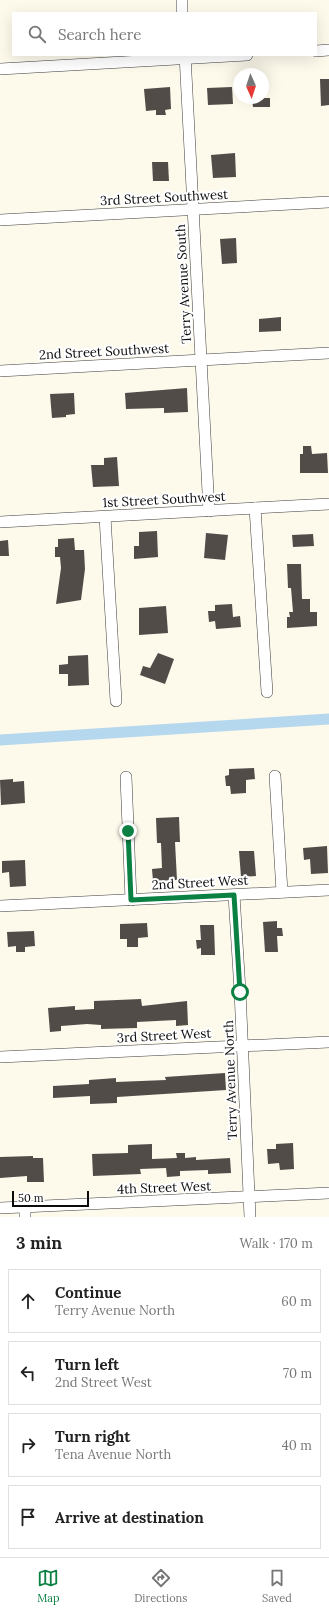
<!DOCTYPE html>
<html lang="en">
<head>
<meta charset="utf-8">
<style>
	:root { --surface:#fff; --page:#f6f6f6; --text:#222; --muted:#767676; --line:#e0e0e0; --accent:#0b8043 }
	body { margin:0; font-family:Lora,serif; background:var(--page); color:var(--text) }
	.compass { position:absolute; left:233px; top:68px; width:36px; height:36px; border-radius:50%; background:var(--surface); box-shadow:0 4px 16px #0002; rotate:177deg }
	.scale { position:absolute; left:12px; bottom:10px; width:77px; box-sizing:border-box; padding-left:4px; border:2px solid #0b0b0b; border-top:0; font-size:11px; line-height:14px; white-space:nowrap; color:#0b0b0b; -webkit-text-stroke:3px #fff; paint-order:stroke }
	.stop { position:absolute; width:12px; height:12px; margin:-9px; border:3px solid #0b8043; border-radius:50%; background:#fff }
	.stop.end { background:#0b8043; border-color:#fff; box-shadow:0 1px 4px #0008 }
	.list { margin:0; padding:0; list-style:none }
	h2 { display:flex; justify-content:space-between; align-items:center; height:52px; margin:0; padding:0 16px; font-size:17px }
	h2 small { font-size:13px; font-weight:400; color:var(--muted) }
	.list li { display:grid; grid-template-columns:26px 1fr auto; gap:12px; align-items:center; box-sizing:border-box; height:64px; margin:0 8px 8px; padding:0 8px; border:1px solid var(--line); border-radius:0px }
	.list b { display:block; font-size:15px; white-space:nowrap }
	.list p { margin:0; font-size:13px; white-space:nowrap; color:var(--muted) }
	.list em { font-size:13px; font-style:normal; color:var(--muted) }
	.icon { flex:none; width:22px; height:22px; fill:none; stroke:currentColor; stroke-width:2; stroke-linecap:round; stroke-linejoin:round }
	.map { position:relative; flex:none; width:329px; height:1217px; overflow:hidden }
	.search { position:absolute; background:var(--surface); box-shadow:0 4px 16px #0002; left:12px; right:12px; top:12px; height:44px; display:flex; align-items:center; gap:10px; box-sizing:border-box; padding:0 14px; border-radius:0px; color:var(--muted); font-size:15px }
	.sheet { height:340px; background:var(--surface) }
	nav { display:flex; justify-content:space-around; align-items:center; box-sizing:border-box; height:56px; border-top:1px solid var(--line); background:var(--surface); font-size:11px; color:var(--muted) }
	nav a { display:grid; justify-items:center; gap:2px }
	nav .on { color:var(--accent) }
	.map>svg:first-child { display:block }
</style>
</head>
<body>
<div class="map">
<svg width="329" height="1217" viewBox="0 0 329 1217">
	<rect width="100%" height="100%" fill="#fdf9eb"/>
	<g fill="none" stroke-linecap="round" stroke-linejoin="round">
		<path stroke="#b6d8ee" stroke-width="11" d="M0 740 329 719"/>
	</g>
	<g fill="#524c49">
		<path d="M320 79H329V105L321 106Z"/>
		<path d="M170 87 171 109 165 110 166 115H156V110L146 111 144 89Z"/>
		<path d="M232 87 233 104 208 105 207 88Z"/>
		<path d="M252 98H270V107H253Z"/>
		<path d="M235 153 236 177 213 178 211 155Z"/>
		<path d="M152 162H168L169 181H153Z"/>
		<path d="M236 238 237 263 222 264 220 239Z"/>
		<path d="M281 317V331L259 332V319Z"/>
		<path d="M187 388 188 412 164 413V408L126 409 125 393Z"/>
		<path d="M74 393 75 414 66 415V417L52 418 50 394Z"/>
		<path d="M303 446H311L312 454 327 453 328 473H300V454H303Z"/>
		<path d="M117 457 119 486 93 487 91 465H104V458Z"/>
		<path d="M157 531 158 557 134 559V546H139V532Z"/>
		<path d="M206 533 228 535 225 560 204 558Z"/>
		<path d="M313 534 314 546 293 547 292 535Z"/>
		<path d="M74 538 75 550H84L85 569 81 600 56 604 61 568 60 557H55V547H58V539Z"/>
		<path d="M8 540 9 556H0V541Z"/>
		<path d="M287 564H301L302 599H310V612H317V626L287 628V617H290L289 612H293L291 588H288Z"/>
		<path d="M232 604 233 617 240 616 241 627 216 629 215 621 209 622 208 611H215V605Z"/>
		<path d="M166 606 168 633 139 635V608Z"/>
		<path d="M158 653 174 659 165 684 140 675 143 666 150 668Z"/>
		<path d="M88 655 89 685 68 686V674H59V665L68 664V656Z"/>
		<path d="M254 768 255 779 246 780V793L231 794 230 786H226L225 776 229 775V769Z"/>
		<path d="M13 779V782L24 781 25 803 1 805 0 780Z"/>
		<path d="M179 817 180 842H175L177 880 153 881 152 869 162 868 161 843H157L156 818Z"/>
		<path d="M327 846 328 873 311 874 310 859 304 860 303 848Z"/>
		<path d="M239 851H254L256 876 241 877Z"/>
		<path d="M25 860 26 886 10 887 9 872 2 873V861Z"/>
		<path d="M277 921V928H282L283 936H277L278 952H265L263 922Z"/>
		<path d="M147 923 148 937 138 938V947H127V939H120V924Z"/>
		<path d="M200 925H214L215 955H201V948L197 949 196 940H201Z"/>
		<path d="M34 931 35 946 25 947V952H16V946L8 947 7 932Z"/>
		<path d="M141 999 142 1006 187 1001 188 1025 176 1026V1020L137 1022V1028L101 1029V1025L87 1024 61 1026V1031L50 1032 48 1008 75 1006V1010L94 1009V1001Z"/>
		<path d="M225 1073 226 1090 117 1097V1103L90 1104V1096L53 1098V1086L89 1084V1080L116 1078V1082L166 1080 165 1077Z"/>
		<path d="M293 1143 294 1169 280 1170 279 1163 268 1164 267 1149H276V1144Z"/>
		<path d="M152 1144V1159L177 1158 176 1153H185V1158L196 1157V1160L230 1158 231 1173 208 1174V1170L180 1171V1176L167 1177 166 1168 140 1169 141 1174 93 1176 92 1154 128 1153V1145Z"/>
		<path d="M33 1156V1158H43L44 1182H27V1176L0 1178V1157Z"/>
	</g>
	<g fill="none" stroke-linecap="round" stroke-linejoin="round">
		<defs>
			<g id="minor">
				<path d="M182 0V13"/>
				<path d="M316 51 329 50"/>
				<path d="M185 55 209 511"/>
				<path d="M0 69 247 55"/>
				<path d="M0 220 329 202"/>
				<path d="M0 371 329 353"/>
				<path d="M255 508 267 692"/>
				<path d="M105 517 116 701"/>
				<path d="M0 522 329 504"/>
				<path d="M275 776 282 892"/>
				<path d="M126 777 131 900"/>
				<path d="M234 895 240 991 250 1217"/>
				<path d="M0 906 329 890"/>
				<path d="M0 1057 329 1042"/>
				<path d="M25 1207V1217"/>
				<path d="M0 1208 329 1193"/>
			</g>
		</defs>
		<use href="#minor" stroke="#3e3e3e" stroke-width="12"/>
		<use href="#minor" stroke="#fff" stroke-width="11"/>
	</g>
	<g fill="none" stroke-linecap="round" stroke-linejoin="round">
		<path stroke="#0b8043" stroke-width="5" d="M128 831 131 900 234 895 240 992"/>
	</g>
	<g text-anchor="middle" stroke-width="4" stroke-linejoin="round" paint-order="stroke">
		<g font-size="13" fill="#0b0b0b" stroke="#fff">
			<text transform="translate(164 197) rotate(-3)" y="5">3rd Street Southwest</text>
			<text transform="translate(183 284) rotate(-93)" y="5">Terry Avenue South</text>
			<text transform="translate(104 351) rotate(-3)" y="5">2nd Street Southwest</text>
			<text transform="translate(164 499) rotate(-3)" y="5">1st Street Southwest</text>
			<text transform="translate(200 882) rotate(-3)" y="5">2nd Street West</text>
			<text transform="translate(164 1035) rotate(-3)" y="5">3rd Street West</text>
			<text transform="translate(230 1080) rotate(-92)" y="5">Terry Avenue North</text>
			<text transform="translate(164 1187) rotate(-2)" y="5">4th Street West</text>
		</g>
	</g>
</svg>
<svg class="compass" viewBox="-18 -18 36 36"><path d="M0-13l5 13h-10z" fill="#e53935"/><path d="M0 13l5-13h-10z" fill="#767676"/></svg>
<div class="scale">50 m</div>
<div class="stop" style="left:240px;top:992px"></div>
<div class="stop end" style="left:128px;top:831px"></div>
<div class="search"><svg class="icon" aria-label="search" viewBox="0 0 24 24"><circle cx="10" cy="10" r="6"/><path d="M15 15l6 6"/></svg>Search here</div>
</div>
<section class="sheet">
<h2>3 min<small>Walk · 170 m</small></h2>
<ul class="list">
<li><svg class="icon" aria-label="ahead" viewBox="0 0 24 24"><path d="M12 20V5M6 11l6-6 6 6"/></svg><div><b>Continue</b><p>Terry Avenue North</p></div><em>60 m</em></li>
<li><svg class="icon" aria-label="left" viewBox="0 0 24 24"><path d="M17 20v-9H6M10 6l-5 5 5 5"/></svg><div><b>Turn left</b><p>2nd Street West</p></div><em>70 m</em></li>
<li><svg class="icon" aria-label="right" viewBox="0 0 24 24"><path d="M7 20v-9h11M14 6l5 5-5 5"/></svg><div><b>Turn right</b><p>Tena Avenue North</p></div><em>40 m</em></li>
<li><svg class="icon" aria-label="arrive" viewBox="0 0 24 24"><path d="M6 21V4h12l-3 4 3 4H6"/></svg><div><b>Arrive at destination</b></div></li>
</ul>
</section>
<nav>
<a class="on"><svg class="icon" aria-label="map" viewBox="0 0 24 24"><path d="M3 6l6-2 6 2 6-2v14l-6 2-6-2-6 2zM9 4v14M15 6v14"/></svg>Map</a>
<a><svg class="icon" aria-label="directions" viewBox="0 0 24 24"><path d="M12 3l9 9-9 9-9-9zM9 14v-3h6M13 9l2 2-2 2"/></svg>Directions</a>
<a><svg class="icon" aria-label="saved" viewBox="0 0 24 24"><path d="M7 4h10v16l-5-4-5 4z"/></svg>Saved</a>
</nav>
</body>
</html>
